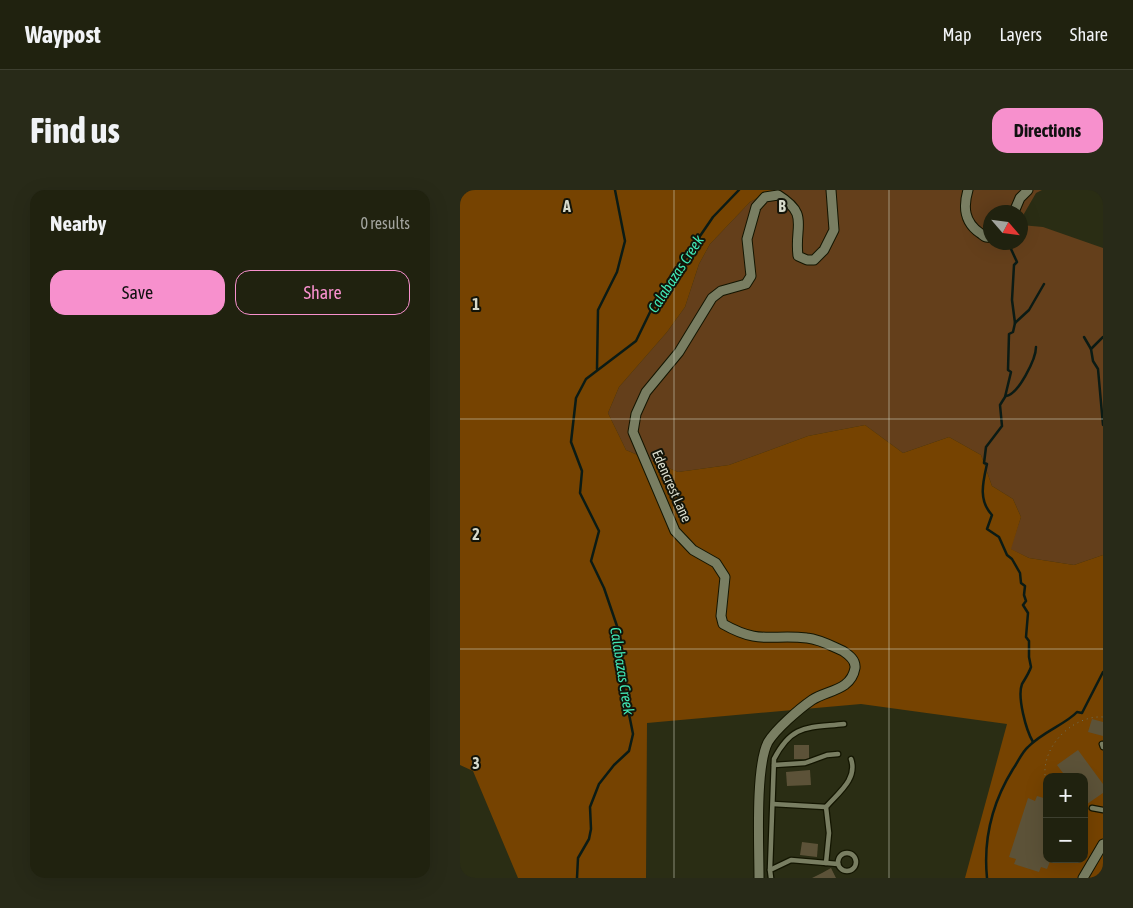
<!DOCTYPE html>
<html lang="en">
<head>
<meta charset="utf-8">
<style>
	:root { --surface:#20220f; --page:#282a18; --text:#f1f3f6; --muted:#a2a49e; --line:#3d3f2f; --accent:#f790cd }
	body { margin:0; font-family:"Asap Condensed",sans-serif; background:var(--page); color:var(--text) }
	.controls { position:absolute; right:15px; bottom:15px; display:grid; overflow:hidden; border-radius:10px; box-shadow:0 5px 20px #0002 }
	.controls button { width:45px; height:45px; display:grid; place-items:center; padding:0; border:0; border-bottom:1px solid var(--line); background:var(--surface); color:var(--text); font:25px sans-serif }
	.compass { position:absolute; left:523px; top:15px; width:45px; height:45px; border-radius:50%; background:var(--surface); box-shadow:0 5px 20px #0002; rotate:118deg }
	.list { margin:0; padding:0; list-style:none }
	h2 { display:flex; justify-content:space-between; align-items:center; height:65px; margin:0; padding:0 20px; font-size:21px }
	h2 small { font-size:16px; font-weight:400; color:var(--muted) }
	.actions { display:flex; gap:10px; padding:15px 20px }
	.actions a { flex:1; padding:11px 0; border:1px solid var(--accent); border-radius:15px; text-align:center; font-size:18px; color:var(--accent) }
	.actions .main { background:var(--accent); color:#111 }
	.map { position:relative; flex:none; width:643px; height:688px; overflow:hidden; border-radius:15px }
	header { display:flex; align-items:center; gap:30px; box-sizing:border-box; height:70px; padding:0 25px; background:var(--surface); border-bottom:1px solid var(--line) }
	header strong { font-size:24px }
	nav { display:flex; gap:28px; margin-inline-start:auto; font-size:18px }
	.intro { display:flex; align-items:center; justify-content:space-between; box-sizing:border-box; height:120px; padding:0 30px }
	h1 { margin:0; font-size:35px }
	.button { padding:12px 22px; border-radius:15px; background:var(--accent); color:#111; font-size:18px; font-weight:700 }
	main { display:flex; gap:30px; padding:0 30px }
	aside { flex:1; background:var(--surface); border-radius:15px; box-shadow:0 5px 20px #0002 }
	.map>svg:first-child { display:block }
</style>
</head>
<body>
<header>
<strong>Waypost</strong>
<nav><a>Map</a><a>Layers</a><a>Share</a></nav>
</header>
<div class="intro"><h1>Find us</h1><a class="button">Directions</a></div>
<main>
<aside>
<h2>Nearby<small>0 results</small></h2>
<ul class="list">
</ul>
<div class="actions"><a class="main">Save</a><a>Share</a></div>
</aside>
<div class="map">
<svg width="643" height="688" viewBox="0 0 643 688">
	<rect width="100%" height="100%" fill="#2a2d14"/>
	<path fill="#643f1b" d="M312 0H582L576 3 561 29 560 22H530V52H560L561 35 583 37 643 58V365L614 375 569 368 550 359 561 327 553 309 532 296 521 265 489 247 443 263 405 235 348 246 269 275 218 282 166 260 148 223 159 197 207 142 225 117 239 74 250 54 290 12Z"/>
	<path fill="#764301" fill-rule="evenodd" d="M0 0H312L290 12 250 54 239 74 225 117 207 142 159 197 148 223 166 260 218 282 269 275 348 246 405 235 443 263 489 247 521 265 532 296 553 309 561 327 551 359 569 368 614 375 643 365V688H505L547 534 401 514 187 533 186 688H58L13 581 0 575ZM587 587H624V669H587Z"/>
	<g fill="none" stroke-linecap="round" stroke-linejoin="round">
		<g stroke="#0b1b15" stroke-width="2.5">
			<path d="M553 52 551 59 557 72 554 75 552 110 555 133 553 142 549 144 548 180 551 182 545 207 540 215 542 236 526 257 524 273 527 274C523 292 518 310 532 325L527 339 539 347 547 365 552 369 560 383 561 393 565 396 564 405 566 411 563 415 568 423 566 447 569 451V467L571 477C569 483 565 489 562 494 557 507 566 540 573 552"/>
			<path d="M555 133 569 120 584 94"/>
			<path d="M624 147 631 159"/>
			<path d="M643 147 631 159 633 171 638 179 643 235"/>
			<path d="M137 179 138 120 157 82 165 51 155 0"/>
			<path d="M546 206C558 205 576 169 576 157"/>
			<path d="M117 688 118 668 129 649 131 639 130 617 139 594 154 575 169 561 173 544 158 469 159 442 144 398 131 371 139 341 120 303 122 281 111 252 116 208 126 189 176 151 192 118 238 49 253 27 279 0"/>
			<path d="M527 688C523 648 532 613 553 579 558 572 562 562 568 557 582 542 606 534 617 522L622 523 643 482"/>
		</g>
	</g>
	<g fill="#5c5238">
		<path d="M632 529 643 532V546L628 542Z"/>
		<rect x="334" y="555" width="15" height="14"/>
		<path d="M618 560 643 594V603L627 614 624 611V587H606L597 575Z"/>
		<path d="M350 580 351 595 327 596 326 582Z"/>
		<path d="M577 606 587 609V669H591L587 679 581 677 579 682 554 674 556 669 549 667 568 608 575 611Z"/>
		<path d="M342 652 358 654 357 667 340 665Z"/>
		<path d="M371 678 376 688H352L362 683Z"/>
	</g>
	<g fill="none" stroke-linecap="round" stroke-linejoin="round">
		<defs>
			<g id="service">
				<path d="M642 554 643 557"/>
				<path d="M314 575 345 573 367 565 378 564"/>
				<path d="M313 614 366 617"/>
				<path d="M632 618 643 620"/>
				<circle cx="387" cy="672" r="9"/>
				<path d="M366 673 369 643 366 617C378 603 398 589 391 569"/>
				<path d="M310 680 314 569C332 534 347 538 384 534"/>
				<path d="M311 688 310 680 331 670 378 674"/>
			</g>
			<g id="minor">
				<path d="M508 0C503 17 504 32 520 43 524 46 525 48 530 47"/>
				<path d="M554 22 560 8 568 0"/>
				<path d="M299 688C299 657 295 577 308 552 316 539 339 519 352 510 367 500 391 501 395 478 396 470 389 465 383 461 372 456 359 449 347 448 310 444 300 455 263 434L261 426 265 387 256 373 233 360 215 341 173 242 176 224 186 202 219 162 252 108 261 101 286 94 291 86 287 49 296 17 305 7 318 5C350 25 334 35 338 66L347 70H354L364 60 374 40 371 0"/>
				<path d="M623 688 643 654"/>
			</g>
		</defs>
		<use href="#service" stroke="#131500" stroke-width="7"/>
		<use href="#minor" stroke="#131500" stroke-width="11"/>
		<path stroke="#6e715c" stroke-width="1" stroke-dasharray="1 4" stroke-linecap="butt" d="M587 595C576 562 610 525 643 527"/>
		<use href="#service" stroke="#797e62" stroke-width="4.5"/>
		<use href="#minor" stroke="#797e62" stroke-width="9"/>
	</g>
	<path fill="none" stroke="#d7dacb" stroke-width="1" stroke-opacity="0.55" d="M214 0V688M429 0V688M0 229H643M0 459H643"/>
	<g text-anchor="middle" stroke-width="4" stroke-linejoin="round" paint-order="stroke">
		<g font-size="14" fill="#d7dacb" stroke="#131409">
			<text transform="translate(212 296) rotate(66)" y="5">Edencrest Lane</text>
		</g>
		<g font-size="15" font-style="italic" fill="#41e8b5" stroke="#131409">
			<text transform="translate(216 84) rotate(-57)" y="5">Calabazas Creek</text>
			<text transform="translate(162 481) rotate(81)" y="5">Calabazas Creek</text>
		</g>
	</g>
	<g font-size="16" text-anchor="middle" font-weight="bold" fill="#d7dacb" stroke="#131409" stroke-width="4" stroke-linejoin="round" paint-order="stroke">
		<text x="107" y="22">A</text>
		<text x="322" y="22">B</text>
		<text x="16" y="120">1</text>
		<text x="16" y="350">2</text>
		<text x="16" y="579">3</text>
	</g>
</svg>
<div class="controls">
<button>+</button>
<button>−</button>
</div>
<svg class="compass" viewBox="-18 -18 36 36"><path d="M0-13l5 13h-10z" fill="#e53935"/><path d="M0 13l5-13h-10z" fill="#a2a49e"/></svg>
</div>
</main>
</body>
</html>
